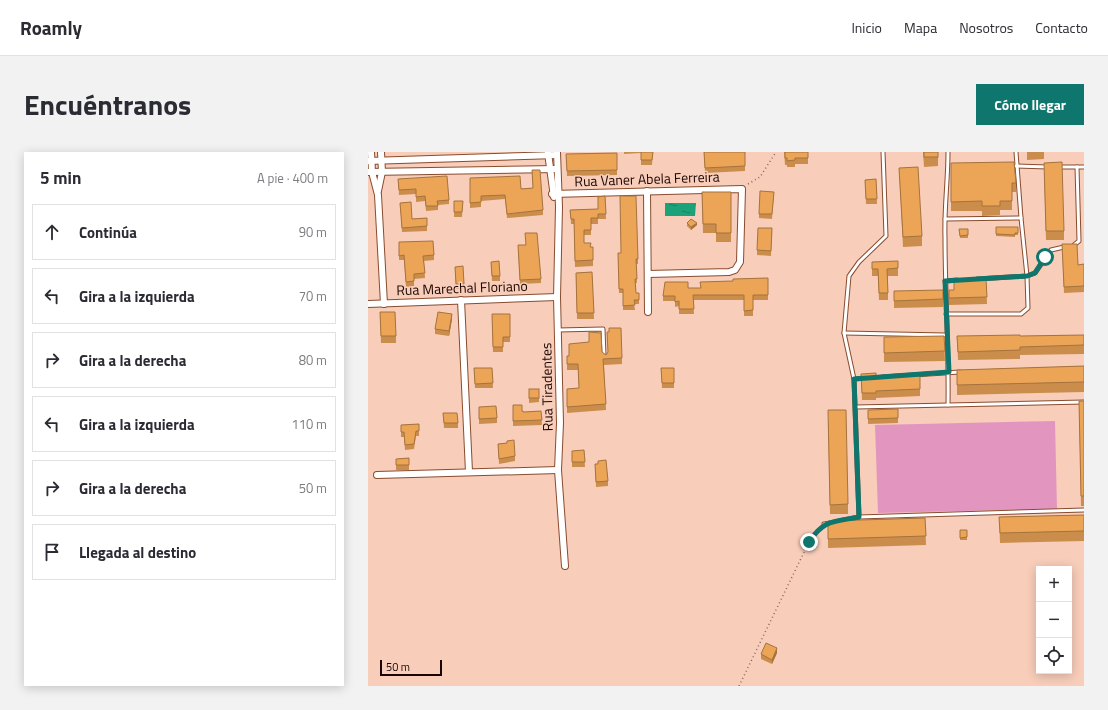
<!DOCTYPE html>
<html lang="es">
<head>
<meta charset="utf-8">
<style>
	:root { --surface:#fff; --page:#f2f2f3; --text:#2b2b33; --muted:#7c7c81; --line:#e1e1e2; --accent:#0f766e }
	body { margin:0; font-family:"Titillium Web",sans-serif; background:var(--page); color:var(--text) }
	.controls { position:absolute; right:12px; bottom:12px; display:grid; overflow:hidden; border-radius:0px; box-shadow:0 2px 10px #0003 }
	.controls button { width:36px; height:36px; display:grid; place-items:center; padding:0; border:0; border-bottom:1px solid var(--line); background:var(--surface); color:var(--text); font:20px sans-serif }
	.scale { position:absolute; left:12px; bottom:10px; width:62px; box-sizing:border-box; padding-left:4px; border:2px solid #1a0500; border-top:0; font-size:11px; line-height:14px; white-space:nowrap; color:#1a0500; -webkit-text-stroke:3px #f8cdba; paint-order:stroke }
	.stop { position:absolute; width:12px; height:12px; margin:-9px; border:3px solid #0f766e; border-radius:50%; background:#fff }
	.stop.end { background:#0f766e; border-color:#fff; box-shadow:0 1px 4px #0008 }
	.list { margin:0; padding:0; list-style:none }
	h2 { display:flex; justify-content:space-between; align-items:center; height:52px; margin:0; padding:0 16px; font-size:17px }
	h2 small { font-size:13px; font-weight:400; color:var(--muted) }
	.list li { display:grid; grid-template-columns:26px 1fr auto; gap:12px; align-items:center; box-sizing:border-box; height:56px; margin:0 8px 8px; padding:0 8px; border:1px solid var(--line); border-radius:0px }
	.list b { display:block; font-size:15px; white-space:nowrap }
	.list em { font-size:13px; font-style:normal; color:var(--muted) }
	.icon { flex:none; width:22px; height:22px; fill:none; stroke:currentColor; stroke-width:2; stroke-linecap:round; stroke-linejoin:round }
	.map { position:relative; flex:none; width:716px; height:534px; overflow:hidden; border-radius:0px }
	header { display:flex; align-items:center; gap:24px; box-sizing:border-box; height:56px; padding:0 20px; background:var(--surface); border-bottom:1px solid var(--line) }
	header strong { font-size:19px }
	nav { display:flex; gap:22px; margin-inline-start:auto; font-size:14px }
	.intro { display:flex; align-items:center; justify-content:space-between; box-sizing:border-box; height:96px; padding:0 24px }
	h1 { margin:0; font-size:28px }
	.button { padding:10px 18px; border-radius:0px; background:var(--accent); color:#fff; font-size:14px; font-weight:700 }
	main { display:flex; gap:24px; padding:0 24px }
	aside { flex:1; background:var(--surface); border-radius:0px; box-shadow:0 2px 10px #0003 }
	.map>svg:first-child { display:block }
</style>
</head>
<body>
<header>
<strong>Roamly</strong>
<nav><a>Inicio</a><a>Mapa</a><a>Nosotros</a><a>Contacto</a></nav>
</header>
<div class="intro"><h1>Encuéntranos</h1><a class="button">Cómo llegar</a></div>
<main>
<aside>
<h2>5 min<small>A pie · 400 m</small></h2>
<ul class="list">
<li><svg class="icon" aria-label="ahead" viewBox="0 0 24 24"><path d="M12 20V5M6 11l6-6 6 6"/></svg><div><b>Continúa</b></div><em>90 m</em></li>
<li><svg class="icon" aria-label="left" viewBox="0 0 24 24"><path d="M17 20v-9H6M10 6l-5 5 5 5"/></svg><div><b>Gira a la izquierda</b></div><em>70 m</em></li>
<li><svg class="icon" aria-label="right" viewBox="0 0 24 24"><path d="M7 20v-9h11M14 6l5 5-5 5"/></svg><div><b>Gira a la derecha</b></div><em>80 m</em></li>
<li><svg class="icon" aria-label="left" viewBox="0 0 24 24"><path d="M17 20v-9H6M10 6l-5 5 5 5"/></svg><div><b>Gira a la izquierda</b></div><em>110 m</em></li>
<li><svg class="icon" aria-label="right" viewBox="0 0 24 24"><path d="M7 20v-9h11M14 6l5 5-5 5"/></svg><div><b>Gira a la derecha</b></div><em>50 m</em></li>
<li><svg class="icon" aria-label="arrive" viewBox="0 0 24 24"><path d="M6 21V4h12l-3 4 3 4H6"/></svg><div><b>Llegada al destino</b></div></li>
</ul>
</aside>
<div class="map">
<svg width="716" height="534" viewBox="0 0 716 534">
	<defs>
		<pattern id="water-ripples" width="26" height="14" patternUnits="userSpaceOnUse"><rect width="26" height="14" fill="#1ba279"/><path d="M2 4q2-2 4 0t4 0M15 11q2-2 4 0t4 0" fill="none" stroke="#178261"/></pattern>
	</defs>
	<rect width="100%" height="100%" fill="#f8cdba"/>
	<path fill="#e296bf" d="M687 269 689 357 510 361 507 273Z"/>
	<path fill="url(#water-ripples)" d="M297 51H328L327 64H297Z"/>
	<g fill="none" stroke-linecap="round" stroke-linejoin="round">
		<defs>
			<g id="lane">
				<path d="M580 0C580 29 576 57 577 85 577 141 581 197 580 253"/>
				<path d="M648 14 680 15"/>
				<path d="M692 15H716"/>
				<path d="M577 67 653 66"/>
				<path d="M706 93 711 89 709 15"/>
				<path d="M609 127 659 124 667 121 683 98 696 95"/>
				<path d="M577 129 589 128"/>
				<path d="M578 162H653L660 156 659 124 653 66 648 0"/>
				<path d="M190 178 235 177 236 204"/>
				<path d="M476 181 578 183"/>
				<path d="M514 225 592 220"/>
				<path d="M486 227 497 226"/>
				<path d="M488 255 716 250"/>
				<path d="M491 365 716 358"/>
				<path d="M471 369 491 365 486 227 476 181 481 124 491 110 518 84 515 0"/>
				<path d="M456 372 463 371"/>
			</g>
			<g id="street">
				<path d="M3 0 4 20 10 43 16 152"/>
				<path d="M189 0 191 55 189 145 192 271 190 318 197 414"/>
				<path d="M180 1 186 45"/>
				<path d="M0 9 189 3"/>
				<path d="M0 20 189 17"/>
				<path d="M10 39 14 20 13 0"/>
				<path d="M279 39 280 160"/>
				<path d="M184 42 374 37 372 110 367 118 361 120 280 122"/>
				<path d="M93 148 101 320"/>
				<path d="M0 152 189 145"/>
				<path d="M9 323 190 318"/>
			</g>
		</defs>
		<use href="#lane" stroke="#884c2f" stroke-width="5"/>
		<use href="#street" stroke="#884c2f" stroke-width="8"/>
		<g stroke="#89695d" stroke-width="1.5" stroke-dasharray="1 3" stroke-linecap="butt">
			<path d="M380 32 392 25 408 0"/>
			<path d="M371 534 441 390 452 376"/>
		</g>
		<use href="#lane" stroke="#fff" stroke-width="3"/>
		<use href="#street" stroke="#fff" stroke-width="6"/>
	</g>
	<g fill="#cb8d4b">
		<path d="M256 0H285L284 13H273V1L256 2Z"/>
		<path d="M336 0H377V19L337 21Z"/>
		<path d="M416 0H440V12H427V15H419V13H417Z"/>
		<path d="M555 0H570V14L556 15Z"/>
		<path d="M659 0H676V7L659 8Z"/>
		<path d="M249 1V23L199 24 198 2Z"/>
		<path d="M583 11 648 31V40H644V58H632V63L614 64V59H583Z"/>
		<path d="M531 16 554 84V94L535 95Z"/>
		<path d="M164 18 175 58V63L139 66 137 47 113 49V55L102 56V26L153 37 165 36Z"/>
		<path d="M676 20 696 79V88H678Z"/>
		<path d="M30 27 81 48V52L70 53V58L58 59 57 49 48 50V42L31 43Z"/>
		<path d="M508 27 509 52H498L497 28Z"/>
		<path d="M334 40H363V90H348V81H335Z"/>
		<path d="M406 40 404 67 391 66V62Z"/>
		<path d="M237 44 238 67H230V72H223V83H216V91L222 95H225V114L207 115 206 72H203L202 58 230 57Z"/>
		<path d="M86 49H95L94 65H86Z"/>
		<path d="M32 51 44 67 59 66V79L34 80Z"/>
		<path d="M319 71 329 73 323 78 319 74Z"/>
		<path d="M628 75H650V83H647V85L628 84Z"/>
		<path d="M404 76 403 104 389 103V98Z"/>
		<path d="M591 77H600V86H592Z"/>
		<path d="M31 90 66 103V108L56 109 57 126 46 127V134L38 135 36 108H31Z"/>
		<path d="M694 92 710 113 716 112V140L696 141Z"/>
		<path d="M150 97 173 127V131L152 132Z"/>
		<path d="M250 101H253L270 107V112H268L269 131H267L268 141H271V152H266L267 158H255V141H251Z"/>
		<path d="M530 109V124H520V148H511L510 124H504V110Z"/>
		<path d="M123 110 132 124V129H124Z"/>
		<path d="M87 115 96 132V137H88Z"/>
		<path d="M224 120 226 167H209L208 121Z"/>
		<path d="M400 126V148H385V164H376V148H325L326 162H311V154L307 155V149H295V144L365 129Z"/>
		<path d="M618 127 619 152 581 153V138H586Z"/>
		<path d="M526 139 575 147V155L526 156Z"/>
		<path d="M12 160 28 184V191H13Z"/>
		<path d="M124 162H142V190H135V200H125Z"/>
		<path d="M84 167 81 184 67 182V177Z"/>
		<path d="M239 180 254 206V212L236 213 238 258 199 261V237L211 236 210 218H199V204L234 200 238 203 240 200Z"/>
		<path d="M716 183V202L652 203V207L590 208 589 184H652Z"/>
		<path d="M576 184 577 209 516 210V185Z"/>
		<path d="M716 214V240L589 243V218Z"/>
		<path d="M106 216H124L125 236H107Z"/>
		<path d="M293 216H306V236H294Z"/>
		<path d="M493 222 508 225 552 224V244L508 246V248H494Z"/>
		<path d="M161 237H171V250L161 251Z"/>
		<path d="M711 249H716V354H713Z"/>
		<path d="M145 253 156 260 173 259 174 273 145 274Z"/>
		<path d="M111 255 129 266V271L111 272Z"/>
		<path d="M500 258 530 266V271L500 272Z"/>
		<path d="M75 261 90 271V276H76Z"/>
		<path d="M460 268 480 352V362H462Z"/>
		<path d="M51 272V284H48L46 297 37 298 36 285H33V273Z"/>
		<path d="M139 291 147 304V309L131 312 130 292Z"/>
		<path d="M216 298 217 315H204V299Z"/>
		<path d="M41 306V318H28V307Z"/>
		<path d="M227 312H230L240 329V334L228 335Z"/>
		<path d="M716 363V389L632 391 631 365Z"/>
		<path d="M557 366 558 393 460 396V369Z"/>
		<rect x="592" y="378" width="7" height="10"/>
		<path d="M409 501 404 512 393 507V502Z"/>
	</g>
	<g fill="#a5733d">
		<path d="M329 71V73L323 78V75Z"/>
		<path d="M84 162V167L81 184V179Z"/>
		<path d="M409 496V501L404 512V508Z"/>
	</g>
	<g fill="#eca457" stroke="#a5733d">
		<path d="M273 0H285L284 8H273Z"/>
		<path d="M336 0H377V14L337 16Z"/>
		<path d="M417 0H440V6H427V8L419 9V6H417Z"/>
		<rect x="556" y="0" width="14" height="5"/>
		<path d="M249 1V18L199 19 198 2Z"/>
		<path d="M646 10 648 31H644V49H632V54H614V49L583 50V11Z"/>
		<path d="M694 10 696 79H678L676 11Z"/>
		<path d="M550 15 554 84 535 85 531 16Z"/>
		<path d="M164 18H172L175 58 139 62 137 43 113 44V50L102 51V26L152 24 153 37 165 36Z"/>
		<path d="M79 24 81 48 69 49 70 54H58L57 44 48 45V37L31 38 30 27Z"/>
		<path d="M508 27 509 47H498L497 28Z"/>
		<path d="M392 39 406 40 404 62H391Z"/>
		<path d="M334 40H363V81H348V72H335Z"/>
		<path d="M237 44 238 62H230V66H223V78H216V91H223L222 95H225V108L207 109 206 67H203L202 58 230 57V45Z"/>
		<path d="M252 44H268L270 107H268L269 127H267L268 141H271V148H266L267 153 255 154V137H251L250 101H253Z"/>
		<path d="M86 49H95L94 60H86Z"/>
		<path d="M43 50 44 67 59 66V74L34 76 32 51Z"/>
		<path d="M323 67 329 71 323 75 319 71Z"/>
		<path d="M628 75H650V81H647V83L628 82Z"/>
		<path d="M390 76H404L403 99 389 98Z"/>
		<path d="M591 77H600V83L592 84Z"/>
		<path d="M157 81H169L173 127 152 128 150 93H158Z"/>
		<path d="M65 89 66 103 55 104 57 121 46 122V129L38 130 36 103 31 104V90Z"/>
		<path d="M694 92H709L710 113 716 112V134L696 135Z"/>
		<path d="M131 109 132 124H124L123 110Z"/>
		<path d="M530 109V116L519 117 520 141H511L510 117H504V110Z"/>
		<path d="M95 114 96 132H88L87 115Z"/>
		<path d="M224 120 226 161H209L208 121Z"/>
		<path d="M400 126V143H385V158L376 159V143H325L326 157H311V149L307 150V144H295L297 130H320V136H333L332 130 365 129V127Z"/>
		<path d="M618 127 619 145 581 146V138H586V128Z"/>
		<path d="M575 138V147L526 149V139Z"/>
		<path d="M12 160H27L28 184H13Z"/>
		<path d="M70 160 84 162 81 179 67 177Z"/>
		<path d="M124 162H142V185H135V195H125Z"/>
		<path d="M241 176H253L254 206 235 207 238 252 199 255V237L211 236 210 212H199V204H201V192L221 190V180L233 181 234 200 238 203 240 200 239 180H241Z"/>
		<path d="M652 183V184L716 183V193L652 195V198L590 200 589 184Z"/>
		<path d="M576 184 577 199 516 201V185Z"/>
		<path d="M716 214V230L589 233V218Z"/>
		<path d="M106 216H124L125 231 107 232Z"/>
		<path d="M293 216H306V231H294Z"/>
		<path d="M508 221V225L552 224V237L508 239V241H494L493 222Z"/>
		<rect x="161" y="237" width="10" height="9"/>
		<path d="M711 249H716V344H713Z"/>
		<path d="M145 253H154V259L156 260 173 259 174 268 145 269Z"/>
		<path d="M128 254 129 266 111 267V255Z"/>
		<path d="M530 257V266L500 267V258Z"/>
		<path d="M460 258H478L480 352 462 353Z"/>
		<path d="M75 261H89L90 271H76Z"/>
		<path d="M51 272V279H48L46 292 37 293 36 280H33V273Z"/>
		<path d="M146 288 147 304 131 307 130 292 139 291V289Z"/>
		<path d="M216 298 217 310H204V299Z"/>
		<path d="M41 306V313H28V307Z"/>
		<path d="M238 308 240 329 228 330 227 312H230V309Z"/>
		<path d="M716 363V379L632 381 631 365Z"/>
		<path d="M557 366 558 384 460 387V369Z"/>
		<path d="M592 378H599V385L592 386Z"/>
		<path d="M398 491 409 496 404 508 393 502Z"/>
	</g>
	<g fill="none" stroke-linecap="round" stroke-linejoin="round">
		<path stroke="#0f766e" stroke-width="5" d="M441 390C456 367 466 370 491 365L486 227 581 220 577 129 659 124 667 121 677 105"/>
	</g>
	<g text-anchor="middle" stroke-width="3" stroke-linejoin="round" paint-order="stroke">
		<g font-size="14" fill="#1a0500" stroke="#f8cdba">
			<text transform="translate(279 27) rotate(-2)" y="5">Rua Vaner Abela Ferreira</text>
			<text transform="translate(94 136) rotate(-2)" y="5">Rua Marechal Floriano</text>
			<text transform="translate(179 235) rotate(-91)" y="5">Rua Tiradentes</text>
		</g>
	</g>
</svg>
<div class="controls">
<button>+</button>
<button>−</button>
<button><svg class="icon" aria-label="locate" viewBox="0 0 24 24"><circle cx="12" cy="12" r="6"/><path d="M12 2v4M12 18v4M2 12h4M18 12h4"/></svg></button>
</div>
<div class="scale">50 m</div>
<div class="stop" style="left:677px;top:105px"></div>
<div class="stop end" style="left:441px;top:390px"></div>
</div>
</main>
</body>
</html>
